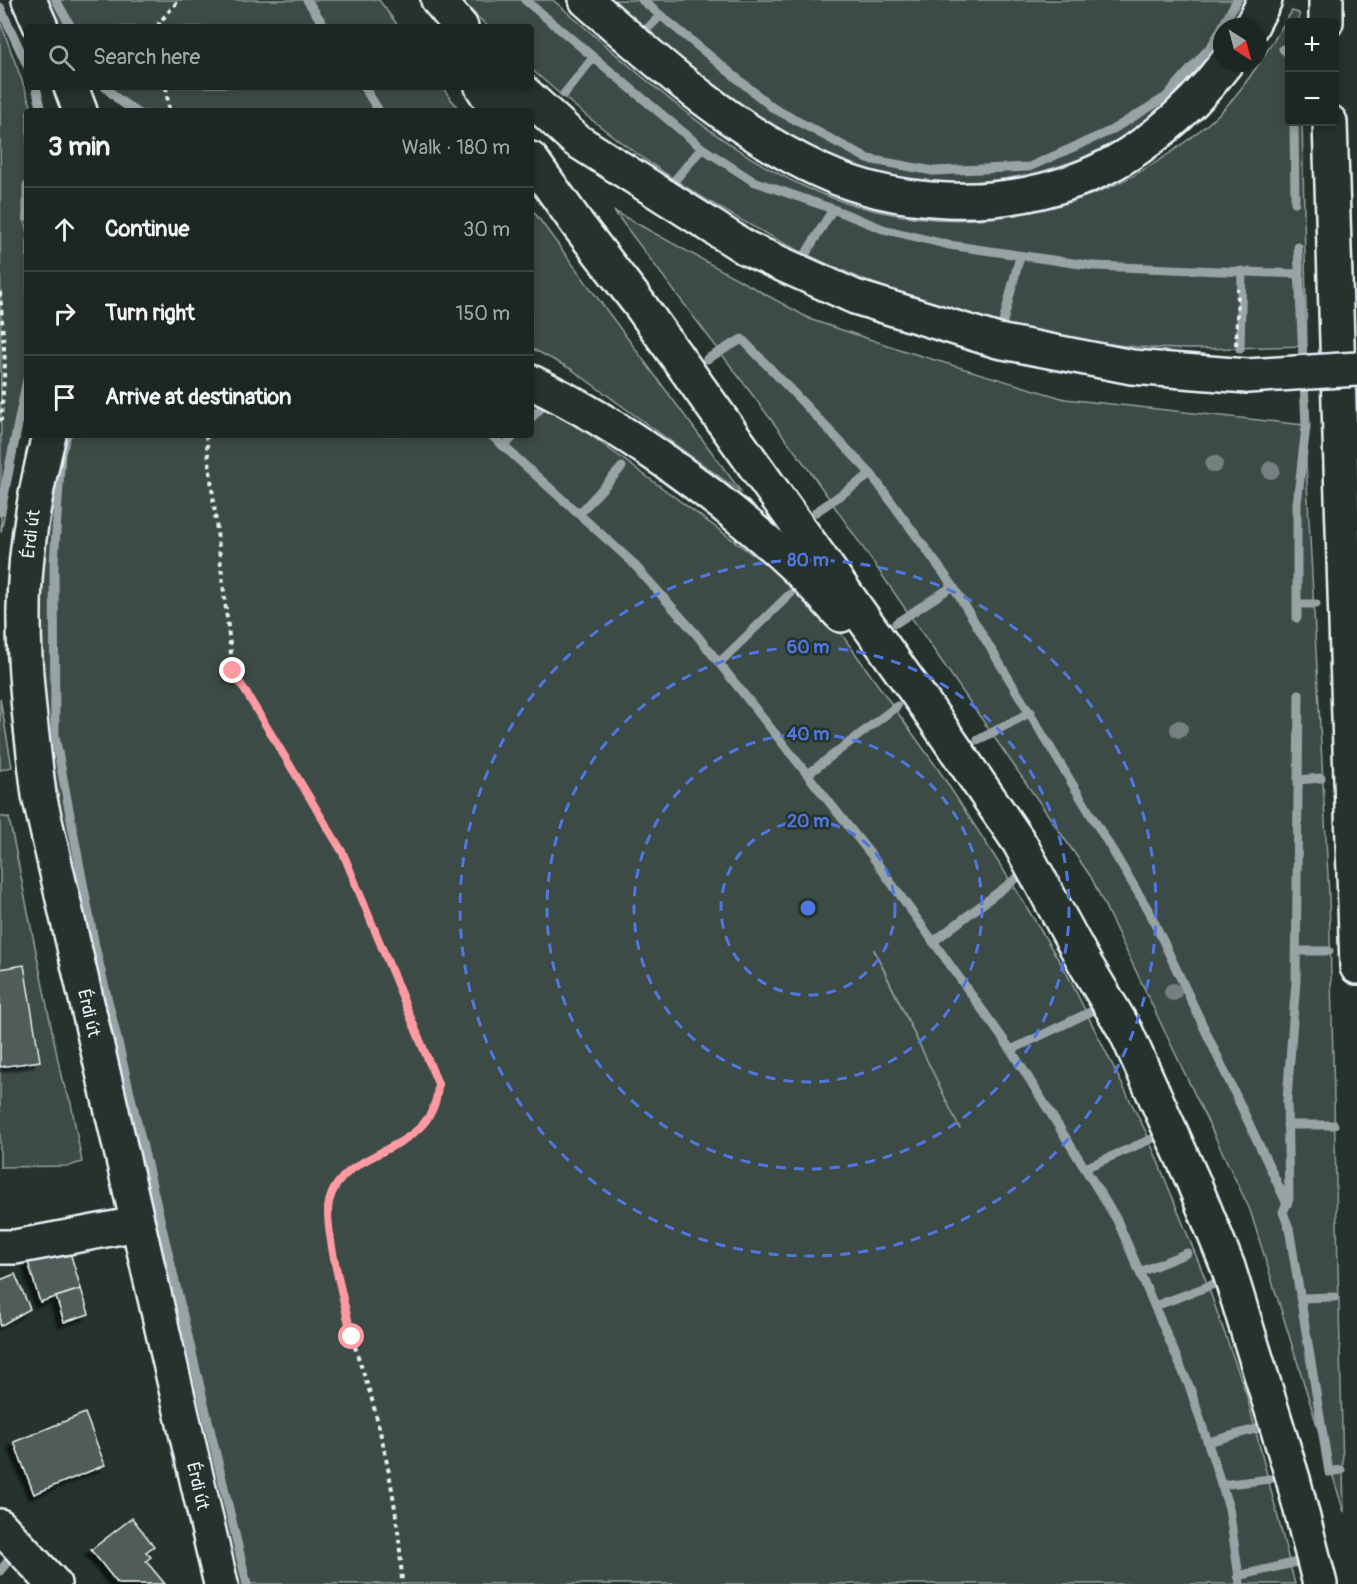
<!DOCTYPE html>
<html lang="en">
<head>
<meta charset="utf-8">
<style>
	:root { --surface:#1c2622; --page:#252e2a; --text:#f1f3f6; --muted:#a0a5a5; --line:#3a4340 }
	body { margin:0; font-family:Pangolin,sans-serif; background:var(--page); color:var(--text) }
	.controls { position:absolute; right:18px; top:18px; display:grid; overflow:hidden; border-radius:6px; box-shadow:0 3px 9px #0003 }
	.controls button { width:54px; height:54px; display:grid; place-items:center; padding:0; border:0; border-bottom:2px solid var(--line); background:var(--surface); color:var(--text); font:30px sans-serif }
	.compass { position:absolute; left:1213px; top:18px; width:54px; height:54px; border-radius:50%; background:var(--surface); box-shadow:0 3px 9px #0003; rotate:144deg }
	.stop { position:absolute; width:18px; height:18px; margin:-14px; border:4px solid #ff9aa2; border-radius:50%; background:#fff }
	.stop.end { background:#ff9aa2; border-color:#fff; box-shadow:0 2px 6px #0008 }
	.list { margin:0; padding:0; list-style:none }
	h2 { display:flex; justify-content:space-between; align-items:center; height:78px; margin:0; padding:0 24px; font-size:26px }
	h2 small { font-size:20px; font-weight:400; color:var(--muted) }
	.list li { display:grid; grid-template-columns:39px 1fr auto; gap:18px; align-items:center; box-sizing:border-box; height:84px; padding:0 24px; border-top:2px solid var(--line) }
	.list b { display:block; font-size:22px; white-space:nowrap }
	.list em { font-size:20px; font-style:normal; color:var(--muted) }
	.icon { flex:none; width:33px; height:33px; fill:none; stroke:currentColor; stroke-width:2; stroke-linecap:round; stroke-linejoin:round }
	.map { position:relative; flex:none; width:1357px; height:1584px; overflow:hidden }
	.search { position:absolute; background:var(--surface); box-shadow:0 3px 9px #0003; left:24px; top:24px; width:510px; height:66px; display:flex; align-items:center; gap:15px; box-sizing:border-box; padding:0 21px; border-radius:6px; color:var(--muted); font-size:22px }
	.panel { position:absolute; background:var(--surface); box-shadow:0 3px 9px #0003; left:24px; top:108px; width:510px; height:330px; border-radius:6px }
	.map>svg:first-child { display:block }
</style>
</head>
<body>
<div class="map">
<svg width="1357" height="1584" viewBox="0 0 1357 1584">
	<defs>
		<filter id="shadow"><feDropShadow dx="-5.5" dy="5.5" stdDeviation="1.5" flood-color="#0009"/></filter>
	</defs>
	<rect width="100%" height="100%" fill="#26332d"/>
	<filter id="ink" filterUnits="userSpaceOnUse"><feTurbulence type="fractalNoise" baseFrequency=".0167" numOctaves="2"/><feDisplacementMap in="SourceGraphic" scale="12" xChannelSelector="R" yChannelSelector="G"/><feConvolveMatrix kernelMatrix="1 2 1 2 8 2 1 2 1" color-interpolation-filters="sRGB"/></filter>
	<g filter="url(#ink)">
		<g fill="#3e4b47" stroke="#939ea0" stroke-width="1.5" fill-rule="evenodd">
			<path d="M44 0H379L399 27H56Z"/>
			<path d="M461 0H553C631 66 709 142 803 186 924 241 1064 228 1173 151 1193 136 1215 120 1231 101 1255 73 1273 41 1292 11L1299 13V22H1290V122H1302L1307 346C1247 347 1186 352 1126 346 902 322 698 218 531 69V27H488Z"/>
			<path d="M610 0H1251L1235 27H1222C1222 32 1223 40 1222 45 1217 66 1164 109 1146 122 1049 191 923 201 815 150 741 116 671 53 610 0Z"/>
			<path d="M0 21 33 111H27V208L24 220 27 227V395L1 532Z"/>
			<path d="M107 87H442L460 111H142Z"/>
			<path d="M531 208 742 493 571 369 531 348Z"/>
			<path d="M614 211 812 320 905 351 1065 399 1304 425 1329 895 1344 1512 1250 1210 1091 877 812 474Z"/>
			<path d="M531 397 574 423 820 604 938 769 1015 888 1066 972 1146 1132 1205 1278 1246 1393 1295 1584H236L84 944 46 727 39 626 51 474 62 435H531ZM874 949 960 1129 874 950Z"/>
			<path d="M0 698 12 767 0 770Z"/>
			<path d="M0 816 9 818 62 1080 71 1103 82 1162 69 1166 0 1167Z"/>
		</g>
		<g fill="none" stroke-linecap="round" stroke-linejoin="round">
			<g stroke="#98a3a5" stroke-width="9">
				<path d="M56 0 71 27"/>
				<path d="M307 0 325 27"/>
				<path d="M525 0 702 148 753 181 833 209"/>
				<path d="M642 0 773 108 868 159 933 171 1029 167 1110 131 1166 97 1212 45 1237 0"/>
				<path d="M0 7 27 65"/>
				<path d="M647 29 660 16"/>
				<path d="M1283 49 1290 55"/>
				<path d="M36 87 42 111"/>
				<path d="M105 87 120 101 135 111"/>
				<path d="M364 87 379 111"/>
				<path d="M564 94 593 58"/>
				<path d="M1294 122 1295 202"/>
				<path d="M675 180 702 148"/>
				<path d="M27 186V217"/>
				<path d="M805 255 833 209 883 229 949 245 1094 266 1299 274"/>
				<path d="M1002 326 1020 256"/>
				<path d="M1240 349 1242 271"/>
				<path d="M707 359 742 339 871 474 953 586 1149 911 1287 1204"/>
				<path d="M531 418 540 409"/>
				<path d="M67 435 61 453 54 564 55 736 95 946 247 1584"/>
				<path d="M491 435 631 561 696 634 872 856 1011 1050 1117 1220 1190 1388 1229 1508 1240 1584"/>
				<path d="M504 446 515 435"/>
				<path d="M0 512 27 380"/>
				<path d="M816 512 871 474"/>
				<path d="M580 513 622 467"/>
				<path d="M1298 604H1316"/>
				<path d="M1297 618V504L1306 427 1298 247"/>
				<path d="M896 623 953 586"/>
				<path d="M719 663 790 594"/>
				<path d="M1299 694 1296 981 1287 1099 1289 1199 1283 1212 1289 1228 1329 1472 1341 1470"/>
				<path d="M978 740 1031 712"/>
				<path d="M808 774 897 706"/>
				<path d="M1298 780 1321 778"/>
				<path d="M933 942 1018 877"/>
				<path d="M1297 951H1329"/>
				<path d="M1011 1050 1092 1011"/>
				<path d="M1287 1125H1334"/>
				<path d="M1085 1168 1156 1137"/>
				<path d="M1140 1272 1187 1253"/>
				<path d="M1300 1298 1335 1297"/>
				<path d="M1155 1306 1217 1283"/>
				<path d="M1208 1442 1267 1426"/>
				<path d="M1221 1485 1270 1479"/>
				<path d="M0 1571 8 1561"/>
				<path d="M1238 1576 1297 1562"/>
			</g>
		</g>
		<g fill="#505c59" stroke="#e8f1f8" stroke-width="1.5" filter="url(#shadow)">
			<path d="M24 965 40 1061 0 1067V969Z"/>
			<path d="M69 1249 81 1289 40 1302 28 1262Z"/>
			<path d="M15 1274 30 1309 0 1326V1280Z"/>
			<path d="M81 1289 89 1314 64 1322 56 1297Z"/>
			<path d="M85 1413 105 1465 34 1494 14 1442Z"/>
			<path d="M132 1518 154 1546 146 1552 151 1557 146 1561 165 1584H118L91 1550Z"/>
		</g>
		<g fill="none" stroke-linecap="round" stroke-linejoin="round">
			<defs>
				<g id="minor">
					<path d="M0 1247H15L137 1224"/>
					<path d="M0 1526 54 1584"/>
				</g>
				<g id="major">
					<path d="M29 0 41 27"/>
					<path d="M71 87 80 111"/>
					<path d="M49 435C34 495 23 559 24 621 24 679 32 737 39 795L221 1584"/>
				</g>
				<g id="highway">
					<path d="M438 0 461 27"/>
					<path d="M586 0C658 63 733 131 821 171 897 206 995 210 1074 181 1134 160 1188 113 1226 63"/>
					<path d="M1326 0V22"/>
					<path d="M1251 27 1265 0"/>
					<path d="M482 87 498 111"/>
					<path d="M518 87 576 140 746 248 855 297 998 341 1132 367 1247 376"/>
					<path d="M1330 122 1357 967"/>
					<path d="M531 159 578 225 640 305 926 706 1019 842 1086 965 1126 1032 1193 1181 1228 1267 1293 1479 1320 1584"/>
					<path d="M531 382C623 426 715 493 790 562 808 578 824 597 841 615"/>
				</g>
			</defs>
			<use href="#minor" stroke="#e8f1f8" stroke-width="38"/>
			<use href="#major" stroke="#e8f1f8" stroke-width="38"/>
			<use href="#highway" stroke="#e8f1f8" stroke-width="38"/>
			<g stroke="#e8f1f8" stroke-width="4" stroke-dasharray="4.5 4.5" stroke-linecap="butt">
				<path d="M160 27 159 23 179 0"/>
				<path d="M166 87 169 110"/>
				<path d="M0 292 5 363 1 421"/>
				<path d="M1236 345 1238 289"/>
				<path d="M206 435 233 671 343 853 438 1084C436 1159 334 1149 328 1204 326 1223 332 1245 336 1263 342 1288 346 1314 353 1339 358 1359 366 1379 372 1400 388 1459 400 1523 402 1584"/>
			</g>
			<use href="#minor" stroke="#26332d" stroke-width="33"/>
			<use href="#major" stroke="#26332d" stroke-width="33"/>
			<use href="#highway" stroke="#26332d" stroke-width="33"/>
			<defs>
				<path id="highway-bridge" d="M1247 376 1357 369"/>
			</defs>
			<use href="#highway-bridge" stroke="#e8f1f8" stroke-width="38" stroke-linecap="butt"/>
			<use href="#highway-bridge" stroke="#26332d" stroke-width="33"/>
		</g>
		<g fill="#758080">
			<circle cx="1214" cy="464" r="9"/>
			<circle cx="1271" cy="470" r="9"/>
			<circle cx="1179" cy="729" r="9"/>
			<circle cx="1173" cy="992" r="9"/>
		</g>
	</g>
	<g fill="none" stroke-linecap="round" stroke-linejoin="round" filter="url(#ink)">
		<path stroke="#ff9aa2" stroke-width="8" d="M233 671 343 853 438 1084C436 1157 343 1144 329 1202 323 1226 346 1309 352 1337"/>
	</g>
	<g fill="none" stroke="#5077e0" stroke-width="3" stroke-dasharray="10 8">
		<circle cx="808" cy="908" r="87"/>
		<circle cx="808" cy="908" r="174"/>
		<circle cx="808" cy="908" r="261"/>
		<circle cx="808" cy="908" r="348"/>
	</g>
	<g text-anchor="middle" stroke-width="5" stroke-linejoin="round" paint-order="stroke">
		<g font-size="18" fill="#e8f1f8" stroke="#26332d">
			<text transform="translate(31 534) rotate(-83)" y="6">Érdi út</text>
			<text transform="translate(89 1013) rotate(77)" y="6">Érdi út</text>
			<text transform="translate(198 1486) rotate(77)" y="6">Érdi út</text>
		</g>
	</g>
	<circle cx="808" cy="908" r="9" fill="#5077e0" stroke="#26332d" stroke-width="3"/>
	<g font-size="18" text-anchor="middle" font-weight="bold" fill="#5077e0" stroke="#26332d" stroke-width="5" stroke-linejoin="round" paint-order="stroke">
		<text x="808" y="566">80 m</text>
		<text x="808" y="653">60 m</text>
		<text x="808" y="740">40 m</text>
		<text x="808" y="827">20 m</text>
	</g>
</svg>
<div class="controls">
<button>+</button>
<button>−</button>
</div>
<svg class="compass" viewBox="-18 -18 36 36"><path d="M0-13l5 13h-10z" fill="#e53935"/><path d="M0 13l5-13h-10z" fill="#a0a5a5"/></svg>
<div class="stop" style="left:352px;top:1337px"></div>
<div class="stop end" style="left:233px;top:671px"></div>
<div class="search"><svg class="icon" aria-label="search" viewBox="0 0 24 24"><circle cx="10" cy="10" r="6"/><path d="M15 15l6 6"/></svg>Search here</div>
<section class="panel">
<h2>3 min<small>Walk · 180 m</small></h2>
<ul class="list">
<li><svg class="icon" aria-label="ahead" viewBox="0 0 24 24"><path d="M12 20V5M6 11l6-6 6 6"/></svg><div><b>Continue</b></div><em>30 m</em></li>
<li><svg class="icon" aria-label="right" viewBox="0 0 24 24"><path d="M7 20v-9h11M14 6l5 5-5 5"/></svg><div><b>Turn right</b></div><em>150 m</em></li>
<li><svg class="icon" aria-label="arrive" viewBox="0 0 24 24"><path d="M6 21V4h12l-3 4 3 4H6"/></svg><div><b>Arrive at destination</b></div></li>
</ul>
</section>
</div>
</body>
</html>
